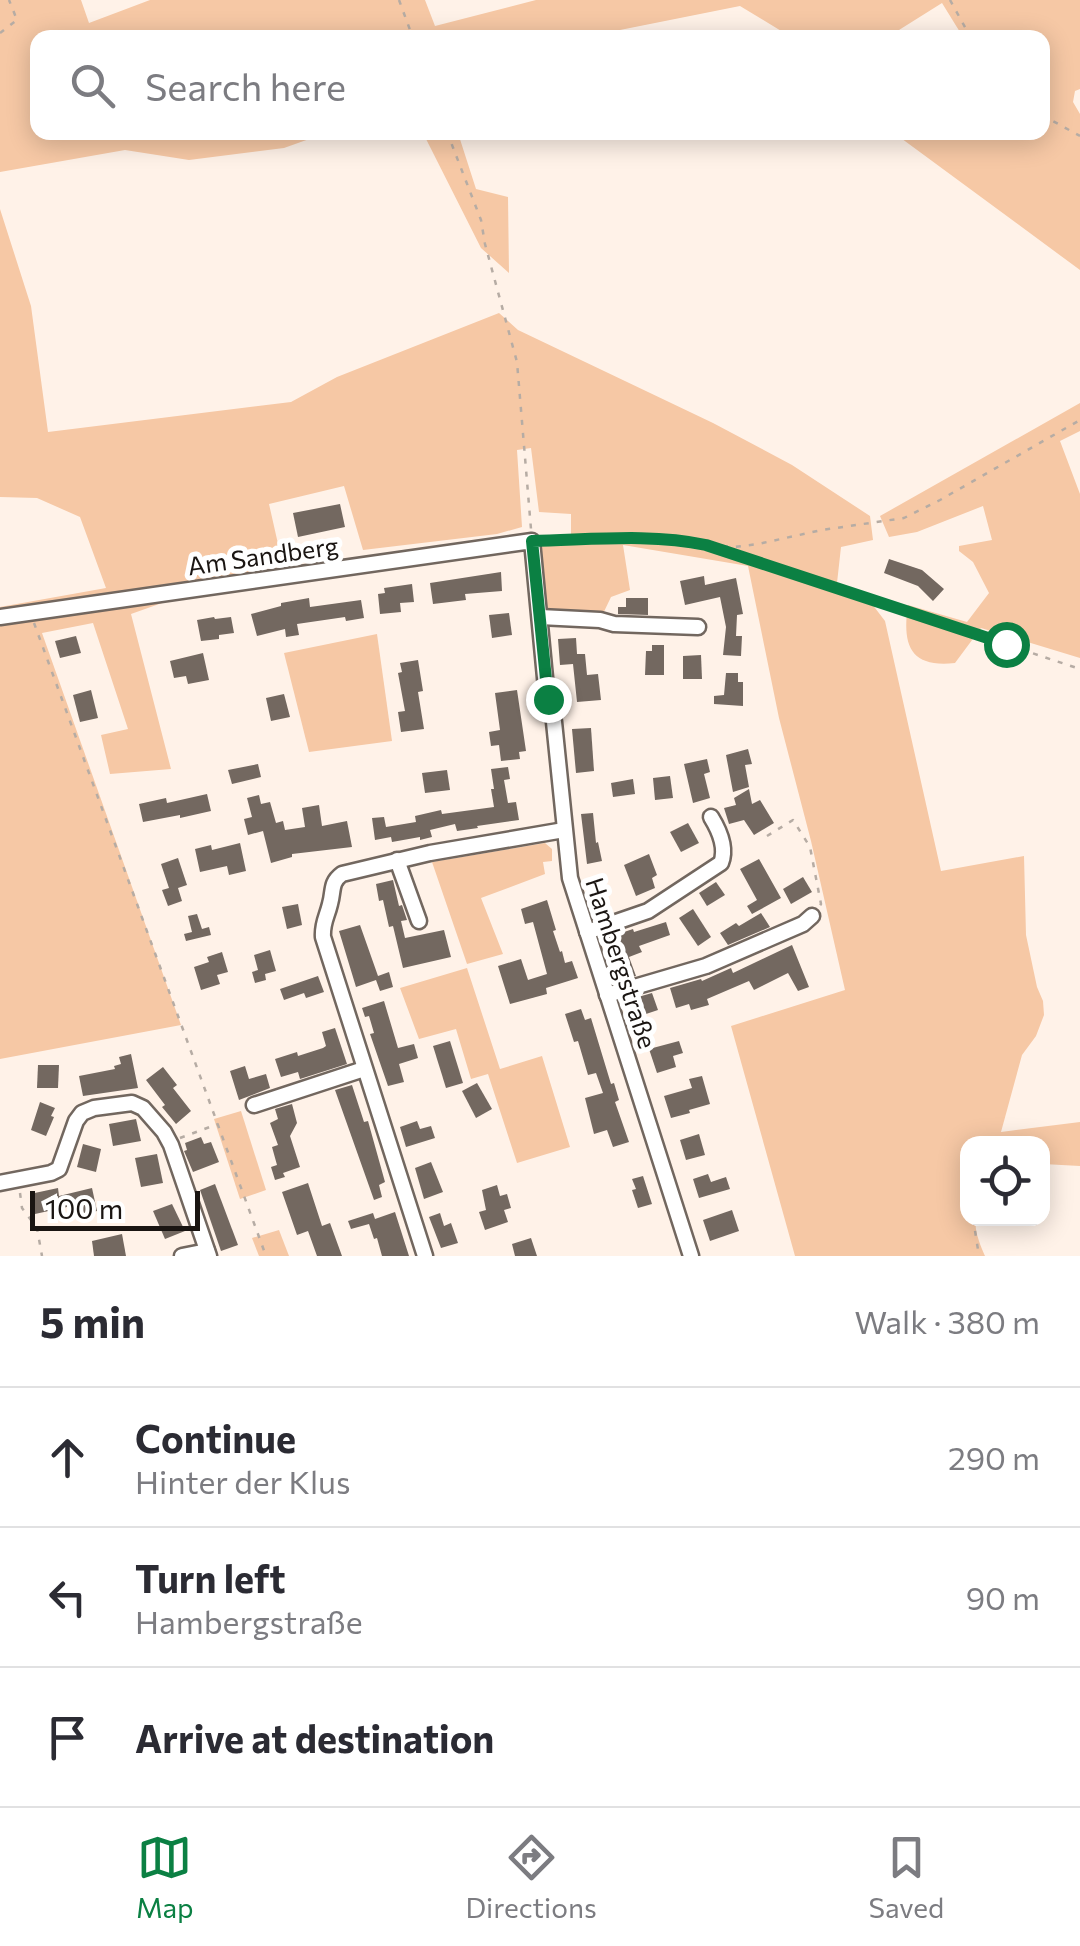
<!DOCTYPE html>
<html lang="en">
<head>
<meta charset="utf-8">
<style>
	:root { --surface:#fff; --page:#f7f7f7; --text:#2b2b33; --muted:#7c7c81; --line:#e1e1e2; --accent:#0b8043 }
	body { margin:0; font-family:Commissioner,sans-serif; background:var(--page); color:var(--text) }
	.controls { position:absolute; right:30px; bottom:30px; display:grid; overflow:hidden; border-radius:20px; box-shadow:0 5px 25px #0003 }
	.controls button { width:90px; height:90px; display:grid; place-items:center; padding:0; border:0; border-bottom:2px solid var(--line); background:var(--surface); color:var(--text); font:50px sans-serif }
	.scale { position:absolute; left:30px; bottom:25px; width:170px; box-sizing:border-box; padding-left:10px; border:5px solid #1a1512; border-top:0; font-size:28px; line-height:35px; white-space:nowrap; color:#1a1512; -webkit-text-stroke:8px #fff; paint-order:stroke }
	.stop { position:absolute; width:30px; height:30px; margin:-22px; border:8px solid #0b8043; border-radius:50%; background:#fff }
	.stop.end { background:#0b8043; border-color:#fff; box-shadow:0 2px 10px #0008 }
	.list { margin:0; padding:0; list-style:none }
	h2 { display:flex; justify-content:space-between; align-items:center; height:130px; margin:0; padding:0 40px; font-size:42px }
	h2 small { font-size:32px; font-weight:400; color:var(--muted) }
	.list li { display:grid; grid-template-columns:65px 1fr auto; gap:30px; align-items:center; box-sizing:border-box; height:140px; padding:0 40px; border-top:2px solid var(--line) }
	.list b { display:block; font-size:38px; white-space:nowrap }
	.list p { margin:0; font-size:32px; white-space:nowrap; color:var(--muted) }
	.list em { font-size:32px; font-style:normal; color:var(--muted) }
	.icon { flex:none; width:55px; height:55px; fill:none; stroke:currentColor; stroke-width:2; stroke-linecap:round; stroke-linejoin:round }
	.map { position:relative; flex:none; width:1080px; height:1256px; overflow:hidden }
	.search { position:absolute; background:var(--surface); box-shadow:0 5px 25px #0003; left:30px; right:30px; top:30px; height:110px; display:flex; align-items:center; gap:25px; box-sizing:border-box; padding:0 35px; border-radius:20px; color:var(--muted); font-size:38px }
	.sheet { height:550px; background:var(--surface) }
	nav { display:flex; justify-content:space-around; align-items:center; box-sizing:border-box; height:140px; border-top:2px solid var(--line); background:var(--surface); font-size:28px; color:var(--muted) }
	nav a { display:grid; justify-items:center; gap:5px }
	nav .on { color:var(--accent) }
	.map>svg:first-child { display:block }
</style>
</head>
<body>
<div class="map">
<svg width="1080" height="1256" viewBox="0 0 1080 1256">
	<rect width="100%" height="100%" fill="#fff2e8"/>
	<g fill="#f6c8a5">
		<path d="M0 0H81L89 23 150 0H425L435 26 536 0H1080V89L1075 91 1073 102 1080 114V270L894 133 1042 132V38L963 37 942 3 899 30 904 38 791 37 740 6 580 38H38V132L326 133 284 148 189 160 125 150 0 172Z"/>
		<path d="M423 133H458L476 189 508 197 509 273 481 248Z"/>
		<path d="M0 209 31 306 48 432 291 402 337 377 499 313 518 330 713 423 792 465 870 516 873 540 841 547 836 592 872 604 885 621 941 871 1024 856 1026 935 1037 987 1043 1001 1044 1015 1036 1036 1022 1055 1001 1132 1080 1122V1166L1043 1164 1042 1144H968V1218L976 1219C974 1231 980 1244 985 1256H795L731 1026 845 990 811 841 779 718 748 566 623 545 630 590 611 597 600 620 540 617 532 541 571 538V514L539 512 531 448 517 450 522 527 497 534 363 550 344 486 269 504 283 566 187 584 176 598 131 614 171 769 110 774 101 735 128 729 93 623 42 633 181 1025 0 1059V607L106 588 80 517 37 498 0 497Z"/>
		<path d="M1080 403V431L1060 441 1080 494V658L981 628 955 663C910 668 902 645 908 605L967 622 989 593 973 562 959 551V546L992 540 983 506 917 532 889 537 880 516Z"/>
		<path d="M377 634 392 741 309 752 284 653Z"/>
		<path d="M545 843 552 849V861L543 862 545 874 481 898 503 954 467 964 432 862Z"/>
		<path d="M467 968 500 1069 542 1056 570 1147 517 1163 488 1074 471 1079 456 1029 419 1039 400 988Z"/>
		<path d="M241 1111 266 1190 240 1199 214 1119Z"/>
		<path d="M279 1230 289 1256H259L252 1238Z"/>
	</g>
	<g fill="#736860">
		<path d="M340 504 345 527 298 537 293 513Z"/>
		<path d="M889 559 922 570 944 589 933 601 918 586 884 573Z"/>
		<path d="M501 572 502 591 465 594 466 600 433 604 430 583Z"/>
		<path d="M704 576 705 585 736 578 743 614 737 615 736 636H742L741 656 723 655 726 627 720 597 685 605 680 581Z"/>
		<path d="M412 584 414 602 400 603 401 612 380 614 378 594 385 593 384 588Z"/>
		<path d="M309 598 310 607 361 600 364 618 346 621 345 617 297 624 299 635 286 637 285 629 257 636 251 614 281 606V603Z"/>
		<path d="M626 598H648V615L618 614V607H626Z"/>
		<path d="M509 613 512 635 492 638 489 615Z"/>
		<path d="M214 617 215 619 231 617 234 633 219 635V639L201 641 197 620Z"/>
		<path d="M76 636 81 653 60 658 55 641Z"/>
		<path d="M576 638 577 654H585L587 675 598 674 601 700 577 702 573 664 560 665 558 639Z"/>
		<path d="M652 645H664V675H645L646 651H652Z"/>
		<path d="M203 653 209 680 188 684 186 676 174 678 170 661Z"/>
		<path d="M701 655 702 679H683V656Z"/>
		<path d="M418 660 423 691 418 692 424 729 401 732 398 712 405 711 398 673 402 672 400 663Z"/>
		<path d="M726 673H738V682H743V706L714 704V696L724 695Z"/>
		<path d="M91 690 98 718 80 722 73 695Z"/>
		<path d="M517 690 526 751 519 752 520 759 501 761 499 745 491 746 489 732 500 730 495 693Z"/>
		<path d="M284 694 290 717 271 721 266 698Z"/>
		<path d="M591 728 594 771 576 773 572 729Z"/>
		<path d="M748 749 752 764 745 765 749 787 733 792 726 755Z"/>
		<path d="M707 759 710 772 704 774 710 798 693 803 684 764Z"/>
		<path d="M258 764 261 777 232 784 228 770Z"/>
		<path d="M508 767 510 779 504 780 508 803 516 802 519 820 477 826 478 828 457 831 455 824 430 830 432 837 420 840V837L392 842 391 837 375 840 372 818 384 817 386 827 416 822 415 816 441 810 442 814 494 807 491 789H494L491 769Z"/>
		<path d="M447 770 450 790 425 793 422 773Z"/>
		<path d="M670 776 673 798 655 800 653 778Z"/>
		<path d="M633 779 635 794 613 797 611 783Z"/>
		<path d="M749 789 752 804 760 800 774 823 754 835 744 820 729 824 724 808 736 805 734 798Z"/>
		<path d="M207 794 211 811 180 818V815L143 822 139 804 166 798 167 803Z"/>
		<path d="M259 795 261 804 270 802 276 823 283 821 285 830 305 827 302 808 319 805 322 826 347 821 352 847 292 854V857L271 863 263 831 248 835 244 819 252 817 247 798Z"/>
		<path d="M593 813 596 843 598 842 602 861 587 864 581 814Z"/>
		<path d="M688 823 699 843 681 852 670 832Z"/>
		<path d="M240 843 246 871 229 875 227 866 200 872 195 849 211 845 212 850Z"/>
		<path d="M649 854 657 875 652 878 655 888 636 896 624 865Z"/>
		<path d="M178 858 187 885 178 888 182 901 168 906 162 890 169 888 161 864Z"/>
		<path d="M759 859 781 898 752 914 747 906 757 900 740 869Z"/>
		<path d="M803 877 812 892 791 904 783 889Z"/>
		<path d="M393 880 399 906 402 905 407 920 401 921 405 938 444 930 451 957 403 968 393 926 389 927 383 900 379 901 376 884Z"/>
		<path d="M716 882 725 895 707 906 699 893Z"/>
		<path d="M547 900 556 930 553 931 560 952 562 951 565 963 572 961 578 978 546 988 547 994 510 1004 498 966 521 959 528 980 547 974 533 922 525 924 521 909Z"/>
		<path d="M298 904 302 925 287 929 282 907Z"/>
		<path d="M693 909 711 937 698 946 679 918Z"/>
		<path d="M761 913 770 927 728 945 720 933 736 923 739 926Z"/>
		<path d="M197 914 202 929 209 927 211 935 186 941 184 934 192 932 188 916Z"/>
		<path d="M666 922 670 935 639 946 642 952 629 957 636 976 616 981 603 939 633 929 634 932Z"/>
		<path d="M360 925 378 976 389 972 393 987 380 991 376 980 356 987 339 931Z"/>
		<path d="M792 945 809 987 798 991 788 973 754 990 749 981 707 999 709 1005 691 1010 689 1004 676 1008 670 988 701 979 702 981 731 968 733 973Z"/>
		<path d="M270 950 276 971 265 974 266 980 255 983 252 972 258 970 254 955Z"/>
		<path d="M222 952 228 972 217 975 220 984 201 990 194 967 209 962 207 957Z"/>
		<path d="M318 976 324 992 306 998 304 993 284 1000 280 989Z"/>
		<path d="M652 993 658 1010 643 1015 649 1033 634 1038 624 1001Z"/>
		<path d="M384 1001 398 1048 414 1044 418 1058 399 1064 404 1082 388 1086 370 1034 374 1033 369 1016 365 1017 362 1008Z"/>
		<path d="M581 1009 585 1020 591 1018 611 1084 614 1083 619 1100 615 1102 629 1142 613 1147 607 1130 594 1134 585 1098 603 1093 596 1073 588 1075 578 1041 574 1042 565 1014Z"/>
		<path d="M335 1028 347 1064 300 1079 298 1072 281 1077 275 1059 297 1052 298 1056 323 1048 326 1046 322 1032Z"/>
		<path d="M450 1041 463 1083 446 1088 433 1046Z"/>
		<path d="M679 1041 683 1053 673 1056 676 1067 657 1073 649 1049Z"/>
		<path d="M131 1054 138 1088 83 1096 79 1076 115 1069 114 1066 121 1064 119 1057Z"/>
		<path d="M38 1065H59L58 1088H37Z"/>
		<path d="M245 1066 249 1079 266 1074 270 1088 239 1100 230 1071Z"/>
		<path d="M163 1067 177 1085 173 1088 191 1111 176 1124 162 1107 165 1105 146 1080Z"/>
		<path d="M702 1076 710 1104 689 1110 690 1113 671 1118 664 1096 692 1088 689 1079Z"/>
		<path d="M477 1083 492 1109 476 1118 462 1091Z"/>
		<path d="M352 1085 364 1122 368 1121 385 1182 379 1185 382 1197 374 1200 335 1090Z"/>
		<path d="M40 1102 55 1108 51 1116 54 1117 46 1136 31 1130Z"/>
		<path d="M292 1104 297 1123 290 1136 300 1167 283 1173 285 1177 275 1180 271 1167 277 1165 272 1147 278 1145 270 1123 278 1119 275 1109Z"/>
		<path d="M136 1119 141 1141 113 1146 109 1124Z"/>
		<path d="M417 1121 420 1129 431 1126 435 1138 406 1147 400 1127Z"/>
		<path d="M699 1134 705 1155 686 1160 680 1140Z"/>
		<path d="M201 1137 204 1144 211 1142 219 1162 193 1172 184 1151 187 1150 185 1143Z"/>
		<path d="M83 1144 101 1149 96 1172 77 1167Z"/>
		<path d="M157 1154 163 1183 141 1187 135 1158Z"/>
		<path d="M431 1162 443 1192 424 1199 415 1168Z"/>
		<path d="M708 1174 711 1182 726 1177 730 1189 699 1198 693 1179Z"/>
		<path d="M643 1176 652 1204 638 1208 632 1190 636 1189 632 1179Z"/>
		<path d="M308 1183 322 1226 330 1223 342 1256H317L308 1231 297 1235 282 1192Z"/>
		<path d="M215 1184 238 1245 221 1251 200 1190Z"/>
		<path d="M497 1185 500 1196 507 1194 511 1208 504 1210 508 1222 485 1230 479 1212 486 1210 482 1190Z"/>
		<path d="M58 1188 59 1196 92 1188 97 1211 78 1216 76 1205 35 1214 30 1194Z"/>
		<path d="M172 1204 185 1231 165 1239 153 1211Z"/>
		<path d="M732 1210 739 1231 710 1241 703 1220Z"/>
		<path d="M395 1212 409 1256H382L377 1238 374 1239 369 1224 351 1229 348 1221 373 1213 375 1219Z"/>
		<path d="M440 1213 444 1226 451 1223 458 1243 441 1248 429 1217Z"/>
		<path d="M122 1234 126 1256H94L92 1241Z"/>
		<path d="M531 1238 537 1256H515L512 1244Z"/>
	</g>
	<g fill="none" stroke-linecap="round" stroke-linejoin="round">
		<defs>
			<g id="minor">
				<path d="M0 617 532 541 546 688 554 722 570 878 691 1256"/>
				<path d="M540 617 600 620 614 624 698 627"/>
				<path d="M397 860 419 921"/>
				<path d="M587 932 648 911 721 863C727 848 719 830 711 817"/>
				<path d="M607 995 706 966 803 924 812 916"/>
				<path d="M254 1105 364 1069"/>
				<path d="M0 1183 51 1173 59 1169 76 1121 82 1113 94 1108 132 1103 143 1108 164 1132 171 1145 209 1256"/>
				<path d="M182 1256 207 1251"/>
				<path d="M425 1256 323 937C322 923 327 917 330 904 334 890 330 883 342 874L430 853 564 830"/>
			</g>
		</defs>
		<use href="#minor" stroke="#72675f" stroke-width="19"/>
		<g stroke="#b6aca4" stroke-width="2.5" stroke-dasharray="5 8" stroke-linecap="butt">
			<path d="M399 0 413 38"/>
			<path d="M950 0 971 38"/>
			<path d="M0 33 17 20 9 0"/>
			<path d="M1042 115 1080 136"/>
			<path d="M447 132 481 220 485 244 517 362 531 529"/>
			<path d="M544 541C598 540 653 534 706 545L1080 669"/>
			<path d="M710 545 734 547 758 544 822 530 904 518 940 500 1080 420"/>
			<path d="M34 623 266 1256"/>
			<path d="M767 836 793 820 810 847 821 904 819 907"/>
			<path d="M180 1138 218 1124"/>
			<path d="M993 1144 1002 1136"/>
			<path d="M20 1193 22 1208 37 1228 42 1256"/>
			<path d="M973 1218 979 1256"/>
		</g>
		<use href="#minor" stroke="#fff" stroke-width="14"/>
	</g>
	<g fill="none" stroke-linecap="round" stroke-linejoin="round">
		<path stroke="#0b8043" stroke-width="12" d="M548 699 532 541C590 540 650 533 706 545L1006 644"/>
	</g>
	<g text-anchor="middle" stroke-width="10" stroke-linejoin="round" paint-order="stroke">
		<g font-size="25" fill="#1a1512" stroke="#fff">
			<text transform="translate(263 556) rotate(-8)" y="9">Am Sandberg</text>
			<text transform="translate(621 963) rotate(72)" y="9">Hambergstraße</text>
		</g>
	</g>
</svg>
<div class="controls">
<button><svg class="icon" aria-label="locate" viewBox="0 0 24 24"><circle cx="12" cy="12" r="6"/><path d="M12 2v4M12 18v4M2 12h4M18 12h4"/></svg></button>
</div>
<div class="scale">100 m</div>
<div class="stop" style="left:1006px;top:644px"></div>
<div class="stop end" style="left:548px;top:699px"></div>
<div class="search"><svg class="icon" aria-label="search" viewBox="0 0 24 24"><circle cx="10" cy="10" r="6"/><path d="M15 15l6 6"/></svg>Search here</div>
</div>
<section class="sheet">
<h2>5 min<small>Walk · 380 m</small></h2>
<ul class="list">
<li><svg class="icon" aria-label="ahead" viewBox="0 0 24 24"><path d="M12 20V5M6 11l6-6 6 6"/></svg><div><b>Continue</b><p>Hinter der Klus</p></div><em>290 m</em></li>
<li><svg class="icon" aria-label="left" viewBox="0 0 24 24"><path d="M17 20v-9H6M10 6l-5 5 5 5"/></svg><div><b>Turn left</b><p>Hambergstraße</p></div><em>90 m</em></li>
<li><svg class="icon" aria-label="arrive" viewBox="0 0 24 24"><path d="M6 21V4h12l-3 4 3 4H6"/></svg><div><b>Arrive at destination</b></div></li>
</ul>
</section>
<nav>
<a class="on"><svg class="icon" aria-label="map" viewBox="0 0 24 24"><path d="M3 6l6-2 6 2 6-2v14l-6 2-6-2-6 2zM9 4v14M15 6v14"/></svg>Map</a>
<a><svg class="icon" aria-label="directions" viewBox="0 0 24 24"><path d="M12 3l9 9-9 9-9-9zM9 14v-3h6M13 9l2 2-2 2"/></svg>Directions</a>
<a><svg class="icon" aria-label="saved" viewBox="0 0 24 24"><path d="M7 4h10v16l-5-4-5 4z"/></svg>Saved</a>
</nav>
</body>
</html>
